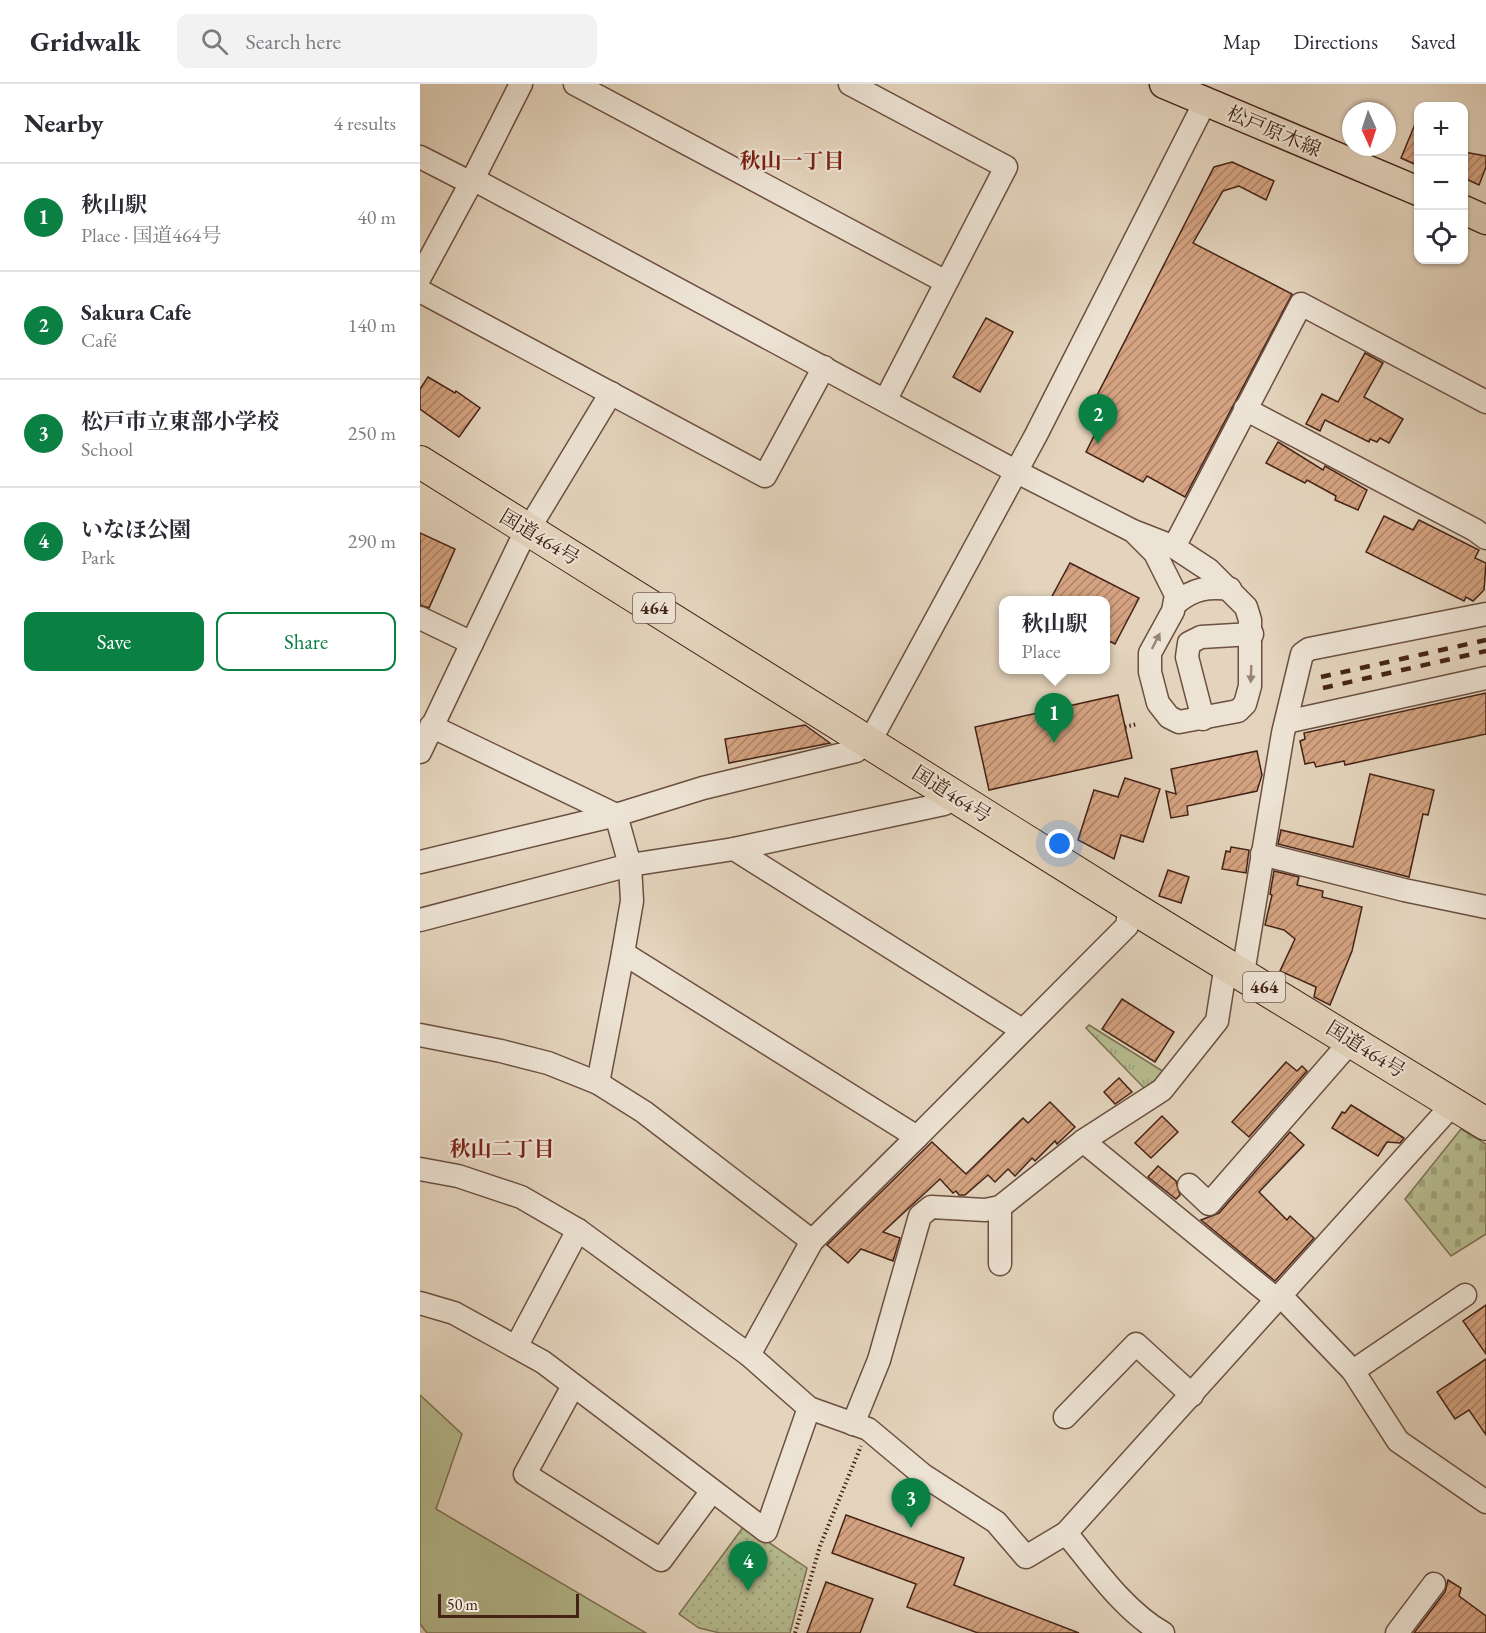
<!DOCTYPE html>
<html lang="en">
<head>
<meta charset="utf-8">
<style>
	:root { --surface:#fff; --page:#f2f2f3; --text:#2b2b33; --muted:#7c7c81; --line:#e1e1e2; --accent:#0b8043 }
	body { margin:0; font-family:"EB Garamond","Noto Serif JP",serif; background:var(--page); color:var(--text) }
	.controls { position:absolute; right:18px; top:18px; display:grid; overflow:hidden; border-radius:12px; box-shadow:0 2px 4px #0004 }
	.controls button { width:54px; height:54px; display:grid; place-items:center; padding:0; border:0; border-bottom:2px solid var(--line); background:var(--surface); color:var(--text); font:30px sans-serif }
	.compass { position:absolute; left:922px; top:18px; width:54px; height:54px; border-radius:50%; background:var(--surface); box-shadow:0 2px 4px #0004; rotate:177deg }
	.scale { position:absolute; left:18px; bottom:15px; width:141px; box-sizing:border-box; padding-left:6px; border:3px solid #442316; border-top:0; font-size:16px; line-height:21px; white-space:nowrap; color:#442316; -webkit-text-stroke:4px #ede3d4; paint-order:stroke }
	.you { position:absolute; left:640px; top:760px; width:21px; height:21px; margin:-15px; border:4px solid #fff; border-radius:50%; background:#1a73e8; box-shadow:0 0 0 9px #1a73e833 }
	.badge { display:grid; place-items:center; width:39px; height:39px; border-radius:50%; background:var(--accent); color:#fff; font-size:20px; font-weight:700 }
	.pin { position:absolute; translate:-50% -50px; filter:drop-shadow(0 2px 3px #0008) }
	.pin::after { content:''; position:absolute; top:32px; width:21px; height:18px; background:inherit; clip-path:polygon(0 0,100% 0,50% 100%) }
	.popup { position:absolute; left:579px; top:512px; width:111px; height:78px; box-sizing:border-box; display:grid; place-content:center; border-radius:12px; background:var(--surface); filter:drop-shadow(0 2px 4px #0005); font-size:20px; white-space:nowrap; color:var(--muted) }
	.popup b { font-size:22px; color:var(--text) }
	.popup::after { content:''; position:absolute; left:50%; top:100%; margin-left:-12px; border:12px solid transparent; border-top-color:var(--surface) }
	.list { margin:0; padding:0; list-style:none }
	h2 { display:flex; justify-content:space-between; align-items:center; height:78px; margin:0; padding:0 24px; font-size:26px }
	h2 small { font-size:20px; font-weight:400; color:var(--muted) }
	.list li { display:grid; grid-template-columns:39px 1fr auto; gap:18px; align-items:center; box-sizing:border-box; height:108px; padding:0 24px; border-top:2px solid var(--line) }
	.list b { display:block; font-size:22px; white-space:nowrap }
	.list p { margin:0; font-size:20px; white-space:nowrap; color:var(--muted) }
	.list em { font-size:20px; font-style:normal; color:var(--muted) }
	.actions { display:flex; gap:12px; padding:18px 24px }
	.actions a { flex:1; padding:14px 0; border:2px solid var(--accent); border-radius:12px; text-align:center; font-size:21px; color:var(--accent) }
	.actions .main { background:var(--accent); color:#fff }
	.icon { flex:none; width:33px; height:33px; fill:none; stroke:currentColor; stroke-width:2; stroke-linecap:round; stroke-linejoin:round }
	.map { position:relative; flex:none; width:1066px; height:1549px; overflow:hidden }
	header { display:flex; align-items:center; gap:36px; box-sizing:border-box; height:84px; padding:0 30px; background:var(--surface); border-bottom:2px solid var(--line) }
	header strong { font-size:28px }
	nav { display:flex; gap:33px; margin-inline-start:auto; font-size:21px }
	.search { width:420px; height:54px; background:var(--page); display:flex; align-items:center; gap:15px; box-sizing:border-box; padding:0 21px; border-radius:12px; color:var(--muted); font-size:22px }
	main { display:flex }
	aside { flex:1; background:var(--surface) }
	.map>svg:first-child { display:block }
</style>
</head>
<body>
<header>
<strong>Gridwalk</strong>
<div class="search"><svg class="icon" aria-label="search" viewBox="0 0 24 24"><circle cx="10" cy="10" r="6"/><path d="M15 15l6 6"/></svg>Search here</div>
<nav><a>Map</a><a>Directions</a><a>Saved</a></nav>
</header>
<main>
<aside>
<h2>Nearby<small>4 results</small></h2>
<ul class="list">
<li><span class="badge">1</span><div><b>秋山駅</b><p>Place · 国道464号</p></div><em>40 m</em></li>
<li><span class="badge">2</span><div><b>Sakura Cafe</b><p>Café</p></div><em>140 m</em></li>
<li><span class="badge">3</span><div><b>松戸市立東部小学校</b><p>School</p></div><em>250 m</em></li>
<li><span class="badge">4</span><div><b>いなほ公園</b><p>Park</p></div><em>290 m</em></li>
</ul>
<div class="actions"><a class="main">Save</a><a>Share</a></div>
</aside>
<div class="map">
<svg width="1066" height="1549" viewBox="0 0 1066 1549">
	<defs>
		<pattern id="grass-tufts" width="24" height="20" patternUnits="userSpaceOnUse" patternTransform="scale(1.5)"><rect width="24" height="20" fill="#b6bc90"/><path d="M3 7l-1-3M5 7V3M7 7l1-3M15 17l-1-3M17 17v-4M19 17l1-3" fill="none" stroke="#9ea17b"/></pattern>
		<pattern id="cemetery-stones" width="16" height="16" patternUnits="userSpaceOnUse" patternTransform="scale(1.5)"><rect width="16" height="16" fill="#b6bc90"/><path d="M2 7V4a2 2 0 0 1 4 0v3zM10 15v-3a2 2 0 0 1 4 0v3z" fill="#9ea17b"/></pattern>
		<pattern id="park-dots" width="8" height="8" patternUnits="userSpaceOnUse" patternTransform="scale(1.5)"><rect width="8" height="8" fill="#b6bc90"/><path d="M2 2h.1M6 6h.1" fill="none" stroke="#9ea17b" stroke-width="1.8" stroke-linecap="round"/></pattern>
		<pattern id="building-hatch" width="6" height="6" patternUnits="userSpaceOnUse" patternTransform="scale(1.5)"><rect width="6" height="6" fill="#d5a381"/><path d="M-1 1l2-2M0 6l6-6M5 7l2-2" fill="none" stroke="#ae8469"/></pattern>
	</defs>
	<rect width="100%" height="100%" fill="#e4d4bd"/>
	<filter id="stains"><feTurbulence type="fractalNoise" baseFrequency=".00333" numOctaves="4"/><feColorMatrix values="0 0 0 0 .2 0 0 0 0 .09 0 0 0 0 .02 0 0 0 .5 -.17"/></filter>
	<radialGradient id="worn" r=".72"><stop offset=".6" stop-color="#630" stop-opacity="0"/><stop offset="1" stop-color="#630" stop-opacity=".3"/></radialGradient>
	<path fill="url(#grass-tufts)" stroke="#7d7053" stroke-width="1.5" d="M669 941 744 988 726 1006 666 944Z"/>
	<path fill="url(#cemetery-stones)" stroke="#7d7053" stroke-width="1.5" d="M1041 1045 1066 1060V1150L1031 1172 985 1115Z"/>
	<path fill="url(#park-dots)" stroke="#7d7053" stroke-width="1.5" d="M324 1442 387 1484 370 1549H300L279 1544 259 1530Z"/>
	<path fill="#b6bc90" stroke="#7d7053" stroke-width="1.5" d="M0 1311 42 1350 16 1425 226 1549H7L0 1540Z"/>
	<g fill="url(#building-hatch)" stroke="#442316" stroke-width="1.5">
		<path d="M998 33H999V82L981 74Z"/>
		<path d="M1044 68 1066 72V83L1059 101 1044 94Z"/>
		<path d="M812 78 854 97 846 116 819 102 803 107 773 159 872 210 765 413 727 392 723 398 666 368 681 338 667 331 794 83Z"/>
		<path d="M566 234 593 248 560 308 533 293Z"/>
		<path d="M945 269 963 279 944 313 983 335 969 359 960 354 957 358 950 355 949 358 905 336 900 347 886 340 902 310 918 318Z"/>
		<path d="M8 293 35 309 36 307 60 324 39 353 0 325V305Z"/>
		<path d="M858 358 903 386 905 382 947 406 938 426 915 416 916 412 887 396 885 399 846 379Z"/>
		<path d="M964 432 993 446 999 436 1059 466 1055 474 1066 479 1064 506 1053 517 1046 513 1044 517 946 468Z"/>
		<path d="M0 449 35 465 9 524 0 521Z"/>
		<path d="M650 479 719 514 695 560 685 555V516H630Z"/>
		<path d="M1066 609V650L925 681 924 677 896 683 894 678 885 680 880 657 885 655 884 649Z"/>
		<path d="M698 611 712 674 569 706 555 643Z"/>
		<path d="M385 641 410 659 309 679 305 655Z"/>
		<path d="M837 667 842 691 837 707 767 722 768 731 751 734 746 707 756 710 751 685Z"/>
		<path d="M950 690 1014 706 1008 731 1003 730 989 793 858 760 861 746 933 763Z"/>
		<path d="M705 694 740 705 723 758 701 751 694 775 658 756 674 706 698 713Z"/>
		<path d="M811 763 829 766 826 789 802 785 806 767 810 768Z"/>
		<path d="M748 786 769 793 761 819 739 812Z"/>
		<path d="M854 787 879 793 877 801 903 807 902 813 942 823 932 867 910 921 894 913 896 903 860 887 875 855 864 846 845 841 852 811 850 810Z"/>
		<path d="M702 915 754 948 735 978 682 945Z"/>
		<path d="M866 978 877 987 882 982 887 987 829 1053 812 1038Z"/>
		<path d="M699 994 712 1008 695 1020 684 1008Z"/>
		<path d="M630 1018 655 1043 637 1060 635 1057 615 1077 612 1074 595 1092 588 1085 575 1098 568 1091 545 1111H539L536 1107 533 1109 520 1095 463 1148 480 1154 473 1177 441 1165 428 1179 407 1161 512 1058 546 1090 603 1034 608 1039Z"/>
		<path d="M931 1021 984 1054 980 1059 967 1058 958 1072 912 1044 922 1028 925 1029Z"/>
		<path d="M742 1032 758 1048 731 1074 715 1059Z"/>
		<path d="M870 1048 884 1061 839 1108 867 1136 870 1132 894 1154 855 1197 781 1136 799 1129Z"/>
		<path d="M738 1082 756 1097 760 1111 756 1115 728 1093Z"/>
		<path d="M1066 1221V1270L1043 1237Z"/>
		<path d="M1066 1275V1351L1049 1326 1035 1335 1017 1308Z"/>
		<path d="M426 1431 544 1474 534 1501 659 1549H558L487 1523 496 1500 412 1469Z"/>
		<path d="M1028 1496 1041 1504 1039 1512 1066 1532V1549H994L1025 1508Z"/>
		<path d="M406 1498 453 1515 440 1549H387Z"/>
	</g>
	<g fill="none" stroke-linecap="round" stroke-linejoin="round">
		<defs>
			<g id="minor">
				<path d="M155 0 526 198"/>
				<path d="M430 0 586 83 466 315"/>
				<path d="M0 73 51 99"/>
				<path d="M53 95 101 0"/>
				<path d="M0 193 53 95 597 388 713 447 754 463 789 486 826 523 830 536V602L825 620 818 627 759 638 749 633 738 619 730 588V569L753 527 756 511 735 469 713 447"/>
				<path d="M0 207 345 392 404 283"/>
				<path d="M825 325 1055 446 1066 454"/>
				<path d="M754 463 881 220 1066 318"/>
				<path d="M756 519C773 505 788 502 810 505"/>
				<path d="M0 534 52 559 0 668"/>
				<path d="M52 559 99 461 191 309"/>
				<path d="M783 635 767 573 769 559 781 553 832 550"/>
				<path d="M866 638 1066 594"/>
				<path d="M11 642 196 731 210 781 314 765 602 946"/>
				<path d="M449 659 616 351 785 18"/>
				<path d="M314 765 524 720"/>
				<path d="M842 770 984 806 1066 823"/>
				<path d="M0 778 196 731 283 704 436 667"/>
				<path d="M0 836 210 781 212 817 203 869 497 1053 392 1157 329 1271"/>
				<path d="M823 889 863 649 882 570 889 565 1066 530"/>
				<path d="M0 951 81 967 128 979 178 999 224 1028 392 1157"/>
				<path d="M178 999 203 869"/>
				<path d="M497 1053 707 842 710 822"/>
				<path d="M663 1057 856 1215"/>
				<path d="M0 1085 38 1092 101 1113 158 1146 329 1271 389 1324 448 1345 503 1391 576 1438 606 1473 646 1449 1034 1019"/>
				<path d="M769 1101 789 1120 932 956"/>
				<path d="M580 1123V1180"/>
				<path d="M860 1211 933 1287 978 1357 1066 1418"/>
				<path d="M0 1219 34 1229 123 1278 346 1447 389 1324"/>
				<path d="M96 1263 158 1146"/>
				<path d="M933 1287 1045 1211"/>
				<path d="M153 1302 105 1390 241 1476 292 1407"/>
				<path d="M645 1333 716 1260 772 1311"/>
				<path d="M433 1340 459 1276 500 1132 511 1123 565 1126 580 1123 663 1057 742 1006 797 937 806 880"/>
				<path d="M646 1449C674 1483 704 1527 743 1549"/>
				<path d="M977 1549 1014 1500"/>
			</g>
			<g id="major">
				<path d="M744 0 998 107"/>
				<path d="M1044 126 1066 136"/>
			</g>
			<path id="highway" d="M0 378 710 822 1066 1040"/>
		</defs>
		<use href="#minor" stroke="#6c4f40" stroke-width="25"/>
		<use href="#major" stroke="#442316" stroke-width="31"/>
		<use href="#highway" stroke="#442316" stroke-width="34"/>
		<g stroke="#442316" stroke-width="4" stroke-dasharray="1.5 3" stroke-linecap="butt">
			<path d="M705 643 717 640"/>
			<path d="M375 1549 400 1462 441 1362"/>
		</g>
		<use href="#minor" stroke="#ede3d4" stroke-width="22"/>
		<use href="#major" stroke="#e4d4bd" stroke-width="28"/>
		<use href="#highway" stroke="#e4d4bd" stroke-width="32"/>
		<g stroke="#442316" stroke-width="4.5" stroke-dasharray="10 10" stroke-linecap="butt">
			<path d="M901 593 1066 556"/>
			<path d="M903 604 1066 567"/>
		</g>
	</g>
	<defs><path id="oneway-solid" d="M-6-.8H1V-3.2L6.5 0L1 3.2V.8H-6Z" transform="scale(1.5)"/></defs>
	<g fill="#988375">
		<use href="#oneway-solid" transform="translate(736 557) rotate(-63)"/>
		<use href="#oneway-solid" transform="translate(831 590) rotate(92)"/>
	</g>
	<g text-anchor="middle" stroke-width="4.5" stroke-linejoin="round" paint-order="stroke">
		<g fill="#ede3d4" stroke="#775d4f" stroke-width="1.5">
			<rect x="213" y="509" width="42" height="30" rx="4.5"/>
			<rect x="823" y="888" width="42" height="30" rx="4.5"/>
		</g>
		<g font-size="18" font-weight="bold" fill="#442316">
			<text x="234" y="530">464</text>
			<text x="844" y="909">464</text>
		</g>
		<g font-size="20" fill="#442316" stroke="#ede3d4">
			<text transform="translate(854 47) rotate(23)" y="7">松戸原木線</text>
			<text transform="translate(120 453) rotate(31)" y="7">国道464号</text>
			<text transform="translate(532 710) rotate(32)" y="7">国道464号</text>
			<text transform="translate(946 965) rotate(32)" y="7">国道464号</text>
		</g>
		<g font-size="21" font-weight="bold" fill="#7a1f14" stroke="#ede3d4">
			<text x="372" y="84">秋山一丁目</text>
			<text x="82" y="1072">秋山二丁目</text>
		</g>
	</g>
	<rect width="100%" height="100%" filter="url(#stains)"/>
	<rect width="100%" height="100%" fill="url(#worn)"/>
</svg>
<div class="controls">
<button>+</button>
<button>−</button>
<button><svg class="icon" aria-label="locate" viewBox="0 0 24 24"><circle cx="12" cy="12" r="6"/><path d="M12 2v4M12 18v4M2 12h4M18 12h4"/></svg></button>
</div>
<svg class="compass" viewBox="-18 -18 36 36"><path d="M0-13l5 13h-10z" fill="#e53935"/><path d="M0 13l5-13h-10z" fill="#7c7c81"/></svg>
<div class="scale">50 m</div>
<div class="you"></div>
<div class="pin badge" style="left:634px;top:659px">1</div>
<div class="popup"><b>秋山駅</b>Place</div>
<div class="pin badge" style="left:678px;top:360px">2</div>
<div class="pin badge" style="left:491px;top:1444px">3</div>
<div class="pin badge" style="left:328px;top:1507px">4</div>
</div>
</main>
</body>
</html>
